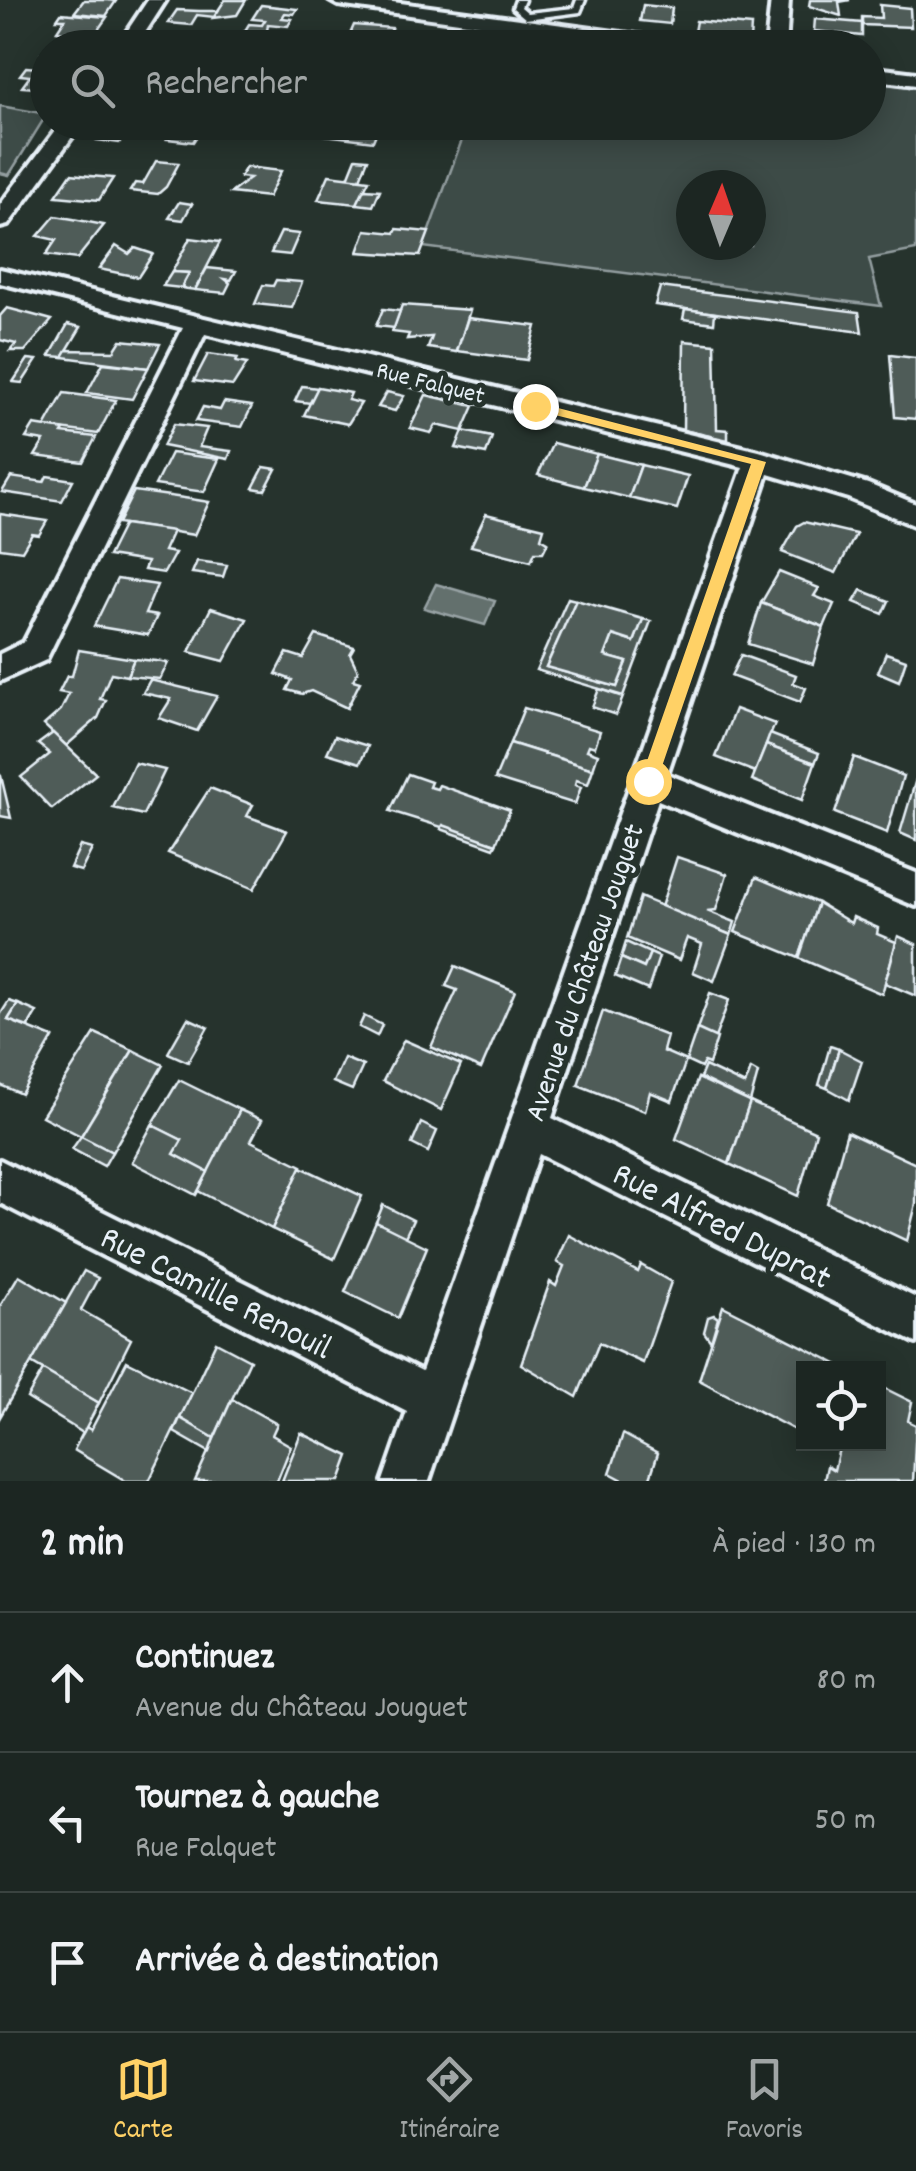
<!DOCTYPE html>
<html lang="fr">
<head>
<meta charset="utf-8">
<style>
	:root { --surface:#1c2622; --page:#29322f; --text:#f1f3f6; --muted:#a0a5a5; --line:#3a4340; --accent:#ffd166 }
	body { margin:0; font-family:Dekko,sans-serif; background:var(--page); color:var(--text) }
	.controls { position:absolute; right:30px; bottom:30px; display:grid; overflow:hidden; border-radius:0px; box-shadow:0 5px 25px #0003 }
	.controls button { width:90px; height:90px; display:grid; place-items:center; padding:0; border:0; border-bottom:2px solid var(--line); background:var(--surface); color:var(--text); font:50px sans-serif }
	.compass { position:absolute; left:676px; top:170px; width:90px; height:90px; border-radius:50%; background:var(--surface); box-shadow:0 5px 25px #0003; rotate:2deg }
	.stop { position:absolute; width:30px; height:30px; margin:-22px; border:8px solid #ffd166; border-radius:50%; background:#fff }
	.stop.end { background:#ffd166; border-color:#fff; box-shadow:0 2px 10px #0008 }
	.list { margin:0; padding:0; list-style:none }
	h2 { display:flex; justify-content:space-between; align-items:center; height:130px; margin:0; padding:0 40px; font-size:42px }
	h2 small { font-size:32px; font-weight:400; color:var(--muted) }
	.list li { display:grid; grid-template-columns:65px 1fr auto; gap:30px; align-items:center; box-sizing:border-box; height:140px; padding:0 40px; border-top:2px solid var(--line) }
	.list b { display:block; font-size:38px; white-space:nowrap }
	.list p { margin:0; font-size:32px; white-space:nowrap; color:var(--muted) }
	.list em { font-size:32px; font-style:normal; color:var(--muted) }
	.icon { flex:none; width:55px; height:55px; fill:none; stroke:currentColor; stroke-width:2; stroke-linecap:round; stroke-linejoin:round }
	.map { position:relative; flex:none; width:916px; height:1481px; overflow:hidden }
	.search { position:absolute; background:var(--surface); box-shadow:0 5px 25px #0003; left:30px; right:30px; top:30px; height:110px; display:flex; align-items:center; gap:25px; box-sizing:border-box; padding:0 35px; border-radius:55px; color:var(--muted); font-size:38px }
	.sheet { height:550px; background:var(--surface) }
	nav { display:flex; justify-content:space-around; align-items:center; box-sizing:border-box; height:140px; border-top:2px solid var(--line); background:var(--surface); font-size:28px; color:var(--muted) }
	nav a { display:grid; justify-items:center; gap:5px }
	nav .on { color:var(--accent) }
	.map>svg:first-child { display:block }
</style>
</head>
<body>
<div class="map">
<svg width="916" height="1481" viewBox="0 0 916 1481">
	<rect width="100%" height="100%" fill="#26332d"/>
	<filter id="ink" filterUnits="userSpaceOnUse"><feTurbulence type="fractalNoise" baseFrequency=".01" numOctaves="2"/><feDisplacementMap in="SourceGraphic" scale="20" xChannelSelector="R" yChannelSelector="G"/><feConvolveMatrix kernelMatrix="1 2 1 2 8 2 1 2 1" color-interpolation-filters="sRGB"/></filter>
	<g filter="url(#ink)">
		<g fill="#3e4b47" stroke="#939ea0" stroke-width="2.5" fill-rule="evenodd">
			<path d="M501 30 624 47H495Z"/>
			<path d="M869 81 916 88V250L869 259 881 306 423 247 468 123 868 122ZM691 185H751V245H691Z"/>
			<path d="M0 106 47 114 9 175 0 173Z"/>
		</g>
		<path fill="#636f6d" stroke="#98a3a5" stroke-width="2.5" d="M436 584 495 601 485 625 424 608Z"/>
		<g fill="#505c59" stroke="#e8f1f8" stroke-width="2.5">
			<path d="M84 0H108L116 1 106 16 74 13Z"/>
			<path d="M225 0H246L237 15 213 18Z"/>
			<path d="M850 0 839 2 841 16 809 6 810 0Z"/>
			<path d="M261 5 297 9 294 14 285 13 282 18 292 19 288 26 268 24 266 39 241 37 249 24 262 25 265 20 252 19Z"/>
			<path d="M643 5 672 8 670 24 640 21Z"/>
			<path d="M880 5 910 8 911 27 862 25V17L881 18Z"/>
			<path d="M177 10 199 11H218L214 17 197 15 191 25 168 23Z"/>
			<path d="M61 13 107 17 93 37 57 31 65 19H57Z"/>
			<path d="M815 19 862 23V36L814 31Z"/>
			<path d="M696 21 751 26 750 41 694 32Z"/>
			<path d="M354 25 392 28 384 48H344Z"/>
			<path d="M185 34 214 37 221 38 215 48 175 46Z"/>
			<path d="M55 40 91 45 48 48V54L42 53Z"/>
			<path d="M26 67 48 69V89L22 87 30 76 20 75Z"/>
			<path d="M101 122H138L119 143 97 140 105 127 98 126Z"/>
			<path d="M328 122 378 129 373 141 236 124Z"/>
			<path d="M176 125 202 128 193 142 167 139Z"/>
			<path d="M356 158 368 159 360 179 348 178Z"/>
			<path d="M156 161 179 163 166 187 158 194 130 191 135 183 143 184Z"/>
			<path d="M246 167 281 171 268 197 231 193 250 178 240 177Z"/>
			<path d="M71 174 90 176 113 178 99 200 56 196Z"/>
			<path d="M329 175 369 180 357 204 318 200Z"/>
			<path d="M364 189 380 190 373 206 357 204Z"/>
			<path d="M179 202 192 204 183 220 169 218Z"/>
			<path d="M55 216 73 219 104 225 77 259 46 255 56 240 38 236Z"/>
			<path d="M397 229 429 232 420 256 358 252 366 230 395 233Z"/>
			<path d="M281 232 299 234 290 255 271 253Z"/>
			<path d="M190 238 220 242 195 290 181 288 189 273 172 272Z"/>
			<path d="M116 246 129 254 135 248 153 254 138 277 99 269Z"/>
			<path d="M207 268 236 271 231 280 225 279 230 283 225 293 195 290Z"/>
			<path d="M172 272 189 273 181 288 163 286Z"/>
			<path d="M276 280 302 282 292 308 255 304 263 285 273 286Z"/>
			<path d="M660 287 859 312 862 332 655 305Z"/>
			<path d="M402 305 470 310 457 352 428 348 432 337 407 339 409 334 392 332Z"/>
			<path d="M7 308 41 317 52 320 25 351H10L16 344 0 340V316Z"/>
			<path d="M383 309 400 311 394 328 376 326Z"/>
			<path d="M685 309 715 313 714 323 683 319Z"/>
			<path d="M468 318 536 326 527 360 457 351Z"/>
			<path d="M68 324 81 327 63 357 50 356Z"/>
			<path d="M121 340 160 344 148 368 63 357 67 350 114 351Z"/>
			<path d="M684 341 715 344 717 429 728 430V440L683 430Z"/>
			<path d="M208 354 238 358 236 362 247 364 233 386 194 381Z"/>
			<path d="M890 355 916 358V419L895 417Z"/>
			<path d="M28 359 37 360 22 383 13 382Z"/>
			<path d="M103 363 148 368 132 399 87 393Z"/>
			<path d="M302 386 318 388 310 403 295 401Z"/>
			<path d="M318 387 351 393 348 400 361 403 348 424 304 415Z"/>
			<path d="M387 392 404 396 395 411 378 407Z"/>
			<path d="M64 393 116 400 98 434 45 427Z"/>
			<path d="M426 395 474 406 463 431 436 425 431 433 410 428Z"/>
			<path d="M224 402 252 406 242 427 196 421 203 407 220 410Z"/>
			<path d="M174 424 207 428 199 447 231 451 228 459 163 446Z"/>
			<path d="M34 425 64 430 62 433 96 437 83 462 35 456 44 441 26 438Z"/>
			<path d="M463 431 492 437 486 454 456 448Z"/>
			<path d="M553 443 597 454 584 487 538 475Z"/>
			<path d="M171 453 219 459 204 492 155 485Z"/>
			<path d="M597 454 641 465 629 498 584 487Z"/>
			<path d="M641 465 688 476 677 509 629 498Z"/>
			<path d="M264 467 276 469 265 490 253 488Z"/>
			<path d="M47 476 73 480 62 501 2 492 11 477 44 482Z"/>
			<path d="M134 491 184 498 209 502 194 535 118 523Z"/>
			<path d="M0 514 47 521 39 535 32 534 22 551 0 548Z"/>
			<path d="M486 514 544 528 541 538 548 542 543 552H535L531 561 471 546Z"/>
			<path d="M804 522 856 534 836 573 782 552 797 526Z"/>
			<path d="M124 524 173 531 164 551 175 553 164 573 144 570 147 562 108 556Z"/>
			<path d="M197 561 227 565 223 577 192 573Z"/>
			<path d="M779 572 819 588 814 596 834 604 824 627 761 603Z"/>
			<path d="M117 579 157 585 145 614 157 616 148 635 94 626Z"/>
			<path d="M861 590 889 601 883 614 854 602Z"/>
			<path d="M568 598 576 600 546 667 617 687 627 662 605 656 613 635 634 642 643 619 651 621 623 696 536 670Z"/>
			<path d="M576 600 643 619 634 642 613 635 605 656 627 662 617 687 546 667Z"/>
			<path d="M761 603 824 627 813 664 748 644Z"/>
			<path d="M211 608 247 619 224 661 189 652Z"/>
			<path d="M316 635 354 647 350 654 358 671 353 680 360 682 347 708 311 691 302 694 287 690 292 680 276 674 287 653 303 658Z"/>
			<path d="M79 650 134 659 127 676 111 673 100 699 106 700 98 718 66 746 44 725 61 710 69 694 59 692 67 676H72Z"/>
			<path d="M886 653 906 660 899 681 878 672Z"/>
			<path d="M741 655 796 675 793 683 806 688 800 702 731 676Z"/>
			<path d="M134 659 156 661 168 663 160 679 127 676Z"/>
			<path d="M150 680 217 696 197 731 159 718 171 699 143 693Z"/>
			<path d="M599 689 623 697 616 715 592 707Z"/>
			<path d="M524 708 600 731 595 747 589 745 587 750 598 754 593 769 510 743Z"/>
			<path d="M735 709 775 724 755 772 716 757Z"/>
			<path d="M53 733 96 774 52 809 21 777 50 754 38 744Z"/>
			<path d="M770 734 819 753 815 763 766 745Z"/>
			<path d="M335 736 368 746 360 763 327 753Z"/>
			<path d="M510 743 593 769 588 784 576 780 575 785 581 787 575 804 495 779Z"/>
			<path d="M766 745 815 763 802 800 752 780Z"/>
			<path d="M854 757 903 776 887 833 835 813Z"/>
			<path d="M135 763 165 770 143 815 113 808Z"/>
			<path d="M408 774 431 782 429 787 437 789 439 785 510 810 496 844 390 811Z"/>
			<path d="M0 775 1 776 11 818 0 816Z"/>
			<path d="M916 779V840L900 833Z"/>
			<path d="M210 788 253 805 247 816 287 831 254 889 168 853Z"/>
			<path d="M443 825 496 844 494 848 441 829Z"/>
			<path d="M80 846 92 849 81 871 70 868Z"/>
			<path d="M677 857 727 874 716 910 707 911 735 922 731 935 661 907Z"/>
			<path d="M756 877 818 903 799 958 735 932Z"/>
			<path d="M640 897 731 935 714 981 693 972 702 944 687 938 679 960 627 938Z"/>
			<path d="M818 903 851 923 853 917 878 928 877 934 896 942 882 994 799 958Z"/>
			<path d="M898 936 916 944V996L885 983Z"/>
			<path d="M626 942 650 953 644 968 621 958Z"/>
			<path d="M650 953 659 957 648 990 615 976 621 958 644 968Z"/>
			<path d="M455 966 515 991 481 1069 431 1047 457 990 446 986Z"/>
			<path d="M710 993 729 1000 715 1038 697 1029Z"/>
			<path d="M9 1001 18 1004 8 1020 53 1038 21 1094 0 1085V1015Z"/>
			<path d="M18 1004 37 1012 28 1027 8 1020Z"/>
			<path d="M603 1011 667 1036 663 1051 686 1061 672 1101 650 1092 645 1111 578 1085Z"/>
			<path d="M364 1016 382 1025 377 1036 359 1027Z"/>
			<path d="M188 1018 208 1027 188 1062 168 1053Z"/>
			<path d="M697 1029 717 1038 709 1064 704 1062 701 1068 686 1061Z"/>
			<path d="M95 1033 133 1050 81 1136 42 1116Z"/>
			<path d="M404 1040 461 1065 441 1110 383 1081Z"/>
			<path d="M830 1046 839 1049 827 1088 819 1085Z"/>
			<path d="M839 1049 862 1061 849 1100 827 1088Z"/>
			<path d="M133 1050 163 1065 112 1152 81 1136Z"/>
			<path d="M344 1058 363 1066 352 1090 333 1082Z"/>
			<path d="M705 1066 745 1085 751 1069 758 1073 750 1102 700 1078Z"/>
			<path d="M698 1078 750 1102 729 1164 676 1139Z"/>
			<path d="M179 1080 240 1110 208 1172 174 1154 182 1140 152 1125Z"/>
			<path d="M750 1102 816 1132 798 1196 729 1164Z"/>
			<path d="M240 1110 262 1120 251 1141 302 1166 272 1229 198 1191Z"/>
			<path d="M421 1123 437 1131 428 1152 412 1144Z"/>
			<path d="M152 1125 182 1140 174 1154 208 1172 196 1195 132 1162Z"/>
			<path d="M847 1132 916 1164V1204L907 1241 827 1203Z"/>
			<path d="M81 1136 112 1152 104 1166 72 1149Z"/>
			<path d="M301 1167 362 1196 334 1259 272 1229Z"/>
			<path d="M383 1205 413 1220 405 1237 376 1222Z"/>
			<path d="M376 1222 427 1247 398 1318 345 1292Z"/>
			<path d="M569 1235 638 1272 641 1265 671 1282 643 1363 599 1343 577 1397 521 1364 550 1282 556 1286 564 1266 557 1262Z"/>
			<path d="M84 1271 98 1278 81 1310 131 1339 99 1403 31 1363Z"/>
			<path d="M19 1275 66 1303 0 1417V1306Z"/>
			<path d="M723 1306 845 1368H804V1435L699 1380Z"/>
			<path d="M714 1315 718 1318 711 1342 704 1332 708 1317Z"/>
			<path d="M216 1342 250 1360 214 1438 180 1418Z"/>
			<path d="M127 1361 192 1393 149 1481H126L74 1450 86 1427 91 1430Z"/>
			<path d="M43 1370 99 1403 83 1433 27 1398Z"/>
			<path d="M878 1385 912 1402 908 1421 916 1425 913 1481H824L827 1466 834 1470 840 1444H878Z"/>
			<path d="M232 1399 277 1424 272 1435 291 1446 277 1481H195Z"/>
			<path d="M180 1418 214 1438 209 1452 174 1432Z"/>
			<path d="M301 1433 349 1456 340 1481H282Z"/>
			<path d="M623 1434 658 1453 649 1481H625L610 1473Z"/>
		</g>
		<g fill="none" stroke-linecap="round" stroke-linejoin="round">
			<defs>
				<path id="service" d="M516 0H524L521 7 528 13 574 8 577 0H585L580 12 526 19 513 8Z"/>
				<g id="minor">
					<path d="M148 0H166L135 48H116Z"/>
					<path d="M329 0H378L688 42 697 48H643L338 5Z"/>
					<path d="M771 0H789L786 48H766Z"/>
					<path d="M868 67 916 73V85L868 79Z"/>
					<path d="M62 122H83L8 225 0 227V205Z"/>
					<path d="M0 269 759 451 868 484 916 504V526L848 498 768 474 667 774 916 873V906L658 800 552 1118 916 1298V1343L539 1154 429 1481H383L407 1412 0 1203V1160L422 1371 743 467 205 334 46 660 0 681V654L24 642 183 328 0 283Z"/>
				</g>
			</defs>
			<use href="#service" stroke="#e8f1f8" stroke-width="7"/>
			<use href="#minor" stroke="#e8f1f8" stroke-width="8"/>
			<use href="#service" fill="#26332d" fill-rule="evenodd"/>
			<use href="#minor" fill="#26332d" fill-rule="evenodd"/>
		</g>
	</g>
	<path fill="#ffd166" d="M535 402 766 462 657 781 648 788 640 781 751 464 531 409Z"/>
	<g text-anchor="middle" stroke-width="10" stroke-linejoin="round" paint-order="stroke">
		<g font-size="25" fill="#e8f1f8" stroke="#26332d">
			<text transform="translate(431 381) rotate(14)" y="9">Rue Falquet</text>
		</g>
		<g font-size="30" fill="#e8f1f8" stroke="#26332d">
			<text transform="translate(583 972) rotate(-71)" y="10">Avenue du Château Jouguet</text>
		</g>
		<g font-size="35" fill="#e8f1f8" stroke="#26332d">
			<text transform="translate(723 1224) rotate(27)" y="12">Rue Alfred Duprat</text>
			<text transform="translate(217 1291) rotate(27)" y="12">Rue Camille Renouil</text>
		</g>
	</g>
</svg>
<div class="controls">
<button><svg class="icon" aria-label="locate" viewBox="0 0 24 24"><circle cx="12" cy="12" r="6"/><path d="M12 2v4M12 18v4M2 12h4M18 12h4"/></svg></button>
</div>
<svg class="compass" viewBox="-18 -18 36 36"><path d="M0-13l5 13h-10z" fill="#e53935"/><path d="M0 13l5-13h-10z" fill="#a0a5a5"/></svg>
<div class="stop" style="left:648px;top:781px"></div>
<div class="stop end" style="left:535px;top:406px"></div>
<div class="search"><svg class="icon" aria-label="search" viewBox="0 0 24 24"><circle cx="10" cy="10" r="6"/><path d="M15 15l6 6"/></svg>Rechercher</div>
</div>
<section class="sheet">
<h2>2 min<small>À pied · 130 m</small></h2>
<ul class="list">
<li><svg class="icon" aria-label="ahead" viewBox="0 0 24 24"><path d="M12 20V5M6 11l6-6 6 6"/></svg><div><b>Continuez</b><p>Avenue du Château Jouguet</p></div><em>80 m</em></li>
<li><svg class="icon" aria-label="left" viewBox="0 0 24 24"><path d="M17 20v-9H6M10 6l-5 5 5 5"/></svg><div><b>Tournez à gauche</b><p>Rue Falquet</p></div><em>50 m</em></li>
<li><svg class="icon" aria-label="arrive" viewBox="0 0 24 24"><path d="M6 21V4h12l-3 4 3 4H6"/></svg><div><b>Arrivée à destination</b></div></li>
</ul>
</section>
<nav>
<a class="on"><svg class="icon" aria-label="map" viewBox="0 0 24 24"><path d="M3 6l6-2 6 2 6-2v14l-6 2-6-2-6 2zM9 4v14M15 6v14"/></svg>Carte</a>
<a><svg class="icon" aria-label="directions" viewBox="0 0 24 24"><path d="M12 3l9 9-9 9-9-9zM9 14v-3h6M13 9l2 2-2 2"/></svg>Itinéraire</a>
<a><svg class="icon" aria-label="saved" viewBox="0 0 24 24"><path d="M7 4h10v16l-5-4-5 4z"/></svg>Favoris</a>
</nav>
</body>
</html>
